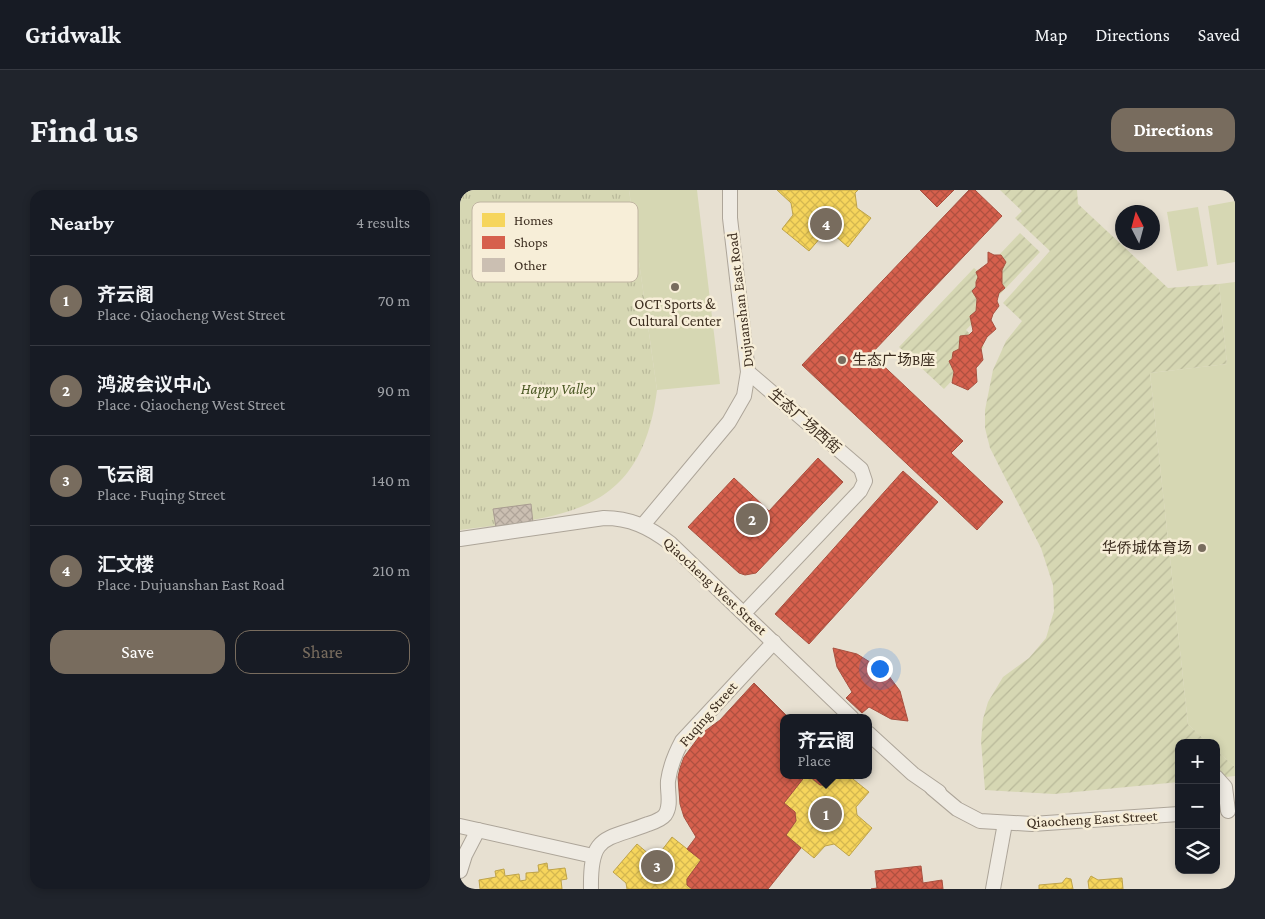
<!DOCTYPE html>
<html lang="en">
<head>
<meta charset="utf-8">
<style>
	:root { --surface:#171b24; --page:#20242c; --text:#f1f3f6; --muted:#9ea1a6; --line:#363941; --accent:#786c5e }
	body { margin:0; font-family:"Crimson Pro","Noto Sans SC",serif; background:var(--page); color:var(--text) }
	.controls { position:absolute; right:15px; bottom:15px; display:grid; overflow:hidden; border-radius:10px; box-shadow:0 2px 8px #0003 }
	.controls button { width:45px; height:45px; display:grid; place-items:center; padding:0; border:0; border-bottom:1px solid var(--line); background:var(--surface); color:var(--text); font:25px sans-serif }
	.compass { position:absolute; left:655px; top:15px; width:45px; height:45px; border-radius:50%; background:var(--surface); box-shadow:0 2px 8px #0003; rotate:354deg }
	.you { position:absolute; left:419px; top:478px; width:18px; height:18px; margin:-12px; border:4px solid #fff; border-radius:50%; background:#1a73e8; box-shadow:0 0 0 8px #1a73e833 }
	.badge { display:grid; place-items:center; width:32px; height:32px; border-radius:50%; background:var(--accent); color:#fff; font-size:16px; font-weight:700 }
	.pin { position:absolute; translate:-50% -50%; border:2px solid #fff; box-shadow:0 1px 5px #0006 }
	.popup { position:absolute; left:320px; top:524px; width:92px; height:65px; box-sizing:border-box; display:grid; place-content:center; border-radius:10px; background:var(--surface); filter:drop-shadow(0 1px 4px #0005); font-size:16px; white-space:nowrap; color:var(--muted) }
	.popup b { font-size:19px; color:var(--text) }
	.popup::after { content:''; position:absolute; left:50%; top:100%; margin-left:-10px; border:10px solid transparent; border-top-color:var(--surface) }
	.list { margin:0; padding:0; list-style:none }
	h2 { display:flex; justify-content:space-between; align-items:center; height:65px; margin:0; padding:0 20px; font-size:21px }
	h2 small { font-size:16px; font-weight:400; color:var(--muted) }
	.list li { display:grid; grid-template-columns:32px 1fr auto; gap:15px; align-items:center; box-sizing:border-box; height:90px; padding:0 20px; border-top:1px solid var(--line) }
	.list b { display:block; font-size:19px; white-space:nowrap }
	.list p { margin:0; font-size:16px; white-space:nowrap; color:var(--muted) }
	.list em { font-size:16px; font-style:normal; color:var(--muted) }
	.actions { display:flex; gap:10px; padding:15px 20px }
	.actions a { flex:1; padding:11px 0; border:1px solid var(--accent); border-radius:15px; text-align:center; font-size:18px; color:var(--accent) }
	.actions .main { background:var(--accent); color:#fff }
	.icon { flex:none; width:28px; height:28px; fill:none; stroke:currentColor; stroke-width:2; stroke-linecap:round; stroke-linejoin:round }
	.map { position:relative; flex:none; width:775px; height:699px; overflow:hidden; border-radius:15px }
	header { display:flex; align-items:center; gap:30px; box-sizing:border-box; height:70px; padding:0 25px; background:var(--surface); border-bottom:1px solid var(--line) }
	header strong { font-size:24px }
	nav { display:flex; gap:28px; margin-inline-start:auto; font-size:18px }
	.intro { display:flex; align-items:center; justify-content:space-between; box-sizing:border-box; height:120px; padding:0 30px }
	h1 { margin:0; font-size:35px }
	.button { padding:12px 22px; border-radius:15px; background:var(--accent); color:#fff; font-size:18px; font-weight:700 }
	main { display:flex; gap:30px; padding:0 30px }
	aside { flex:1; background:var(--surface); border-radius:15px; box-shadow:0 2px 8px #0003 }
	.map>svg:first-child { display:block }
</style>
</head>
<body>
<header>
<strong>Gridwalk</strong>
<nav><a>Map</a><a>Directions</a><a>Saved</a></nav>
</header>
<div class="intro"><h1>Find us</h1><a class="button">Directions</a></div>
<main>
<aside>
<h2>Nearby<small>4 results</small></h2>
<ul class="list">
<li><span class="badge">1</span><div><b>齐云阁</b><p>Place · Qiaocheng West Street</p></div><em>70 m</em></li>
<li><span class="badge">2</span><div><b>鸿波会议中心</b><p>Place · Qiaocheng West Street</p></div><em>90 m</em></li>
<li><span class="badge">3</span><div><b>飞云阁</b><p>Place · Fuqing Street</p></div><em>140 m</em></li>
<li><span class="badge">4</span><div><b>汇文楼</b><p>Place · Dujuanshan East Road</p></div><em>210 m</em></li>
</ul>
<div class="actions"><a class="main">Save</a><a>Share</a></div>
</aside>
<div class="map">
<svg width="775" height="699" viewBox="0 0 775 699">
	<defs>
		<pattern id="park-tufts" width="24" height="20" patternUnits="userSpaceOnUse" patternTransform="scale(1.25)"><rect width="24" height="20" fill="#d6d7b3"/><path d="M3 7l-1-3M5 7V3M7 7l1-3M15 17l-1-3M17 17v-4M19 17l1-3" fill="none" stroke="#b9b99a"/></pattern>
		<pattern id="garden-furrows" width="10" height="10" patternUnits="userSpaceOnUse" patternTransform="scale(1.25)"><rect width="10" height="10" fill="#d6d7b3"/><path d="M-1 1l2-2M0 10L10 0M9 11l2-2" fill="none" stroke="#b9b99a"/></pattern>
		<pattern id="homes-cross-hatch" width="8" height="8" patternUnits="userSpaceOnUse" patternTransform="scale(1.25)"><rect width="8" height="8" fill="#f6d55c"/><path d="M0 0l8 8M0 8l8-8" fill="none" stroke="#d4b750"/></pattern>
		<pattern id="shops-cross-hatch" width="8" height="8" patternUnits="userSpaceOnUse" patternTransform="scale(1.25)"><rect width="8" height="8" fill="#d6604d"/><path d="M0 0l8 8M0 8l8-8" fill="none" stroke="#af5040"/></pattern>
		<pattern id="building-cross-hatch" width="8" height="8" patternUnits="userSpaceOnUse" patternTransform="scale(1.25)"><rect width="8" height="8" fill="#cbbfb2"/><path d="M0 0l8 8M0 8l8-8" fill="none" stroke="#afa499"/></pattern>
	</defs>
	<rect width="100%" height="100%" fill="#e7e0d1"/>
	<path fill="url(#park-tufts)" d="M0 0H169L197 200C181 326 104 326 0 340Z"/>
	<g fill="url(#garden-furrows)">
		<path d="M540 0H617L618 14 708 98 759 94 767 174 690 183 728 534 748 553H719V592L594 604 525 600 521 551 523 529 528 512 543 487 569 468 586 448 594 421 593 395 581 358 530 258 525 238V220L533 180 546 151 562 131 543 113 590 61 555 28 562 21Z"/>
		<path d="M560 43 580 62 506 140 524 157 484 199 439 157 514 78 521 84Z"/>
		<path d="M756 560 775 577V586L756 588Z"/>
	</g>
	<g fill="#d6d7b3">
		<path d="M169 0H237L260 194 197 200Z"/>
		<path d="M775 11V72L757 75 748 16Z"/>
		<path d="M738 17 748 76 717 81 707 22Z"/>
		<path d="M775 92V577L756 560V553H748L728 534 690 183 767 174 759 94Z"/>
	</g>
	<g fill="url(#homes-cross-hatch)" stroke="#bea34a">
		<path d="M317 0H398L395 3 397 18 411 28 388 57 374 45 361 47 349 61 322 39 333 25 331 13Z"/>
		<path d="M346 585 360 595H367L374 585H388L409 602 396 617 397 625 412 638 389 666 374 654 365 656 354 668 326 645 336 631 335 622 324 613Z"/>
		<path d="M212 647 241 670 227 689V695L232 699H167L166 693 153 682 177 654 190 665 199 664Z"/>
		<path d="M87 673 88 680 105 678 107 689 101 690 102 699H20L19 690 36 687 35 681 44 679 45 686 59 684 60 691 66 690V683L79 682 78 675Z"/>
		<path d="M631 686 638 690 662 688 663 699H629L628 691Z"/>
		<path d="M606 688 611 689 613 699H579V695L602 693Z"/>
	</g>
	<g fill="url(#shops-cross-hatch)" stroke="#a85140">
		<path d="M460 0H494L477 17Z"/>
		<path d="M509 0H515L542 26 411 164 503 251 491 263 543 312 517 340 342 175Z"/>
		<path d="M528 62 534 65H541L546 72 542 80V94L545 98 539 103 537 111 539 116 533 124 531 130 536 139 527 147 521 158 523 170 516 178 517 192 508 200 492 193 494 182 489 171 492 169 493 162 499 159 500 146 509 145 513 141 510 126 516 121 517 109 512 101 516 97V92L518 87 516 82 528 73Z"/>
		<path d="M358 268 383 292 296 383 285 385 279 383 228 337 274 288 309 321Z"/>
		<path d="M443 281 478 312 349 454 315 424Z"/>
		<path d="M373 458 397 464 426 482 440 501 448 531 431 529 409 517 402 523 386 508 392 502 377 477Z"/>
		<path d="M294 493 329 528H324V585H346L324 613 335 622 336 631 326 645 341 658 308 699H232L227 695V689L241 670 227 659 236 647 224 627 220 614 218 587 220 578 224 567 241 544 260 530Z"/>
		<path d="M348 585H374L367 595H360Z"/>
		<path d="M461 676 463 693 482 690 483 699H411L417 698 415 681Z"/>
	</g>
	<path fill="url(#building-cross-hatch)" stroke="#a89c90" d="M71 314 73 333 36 338 33 319Z"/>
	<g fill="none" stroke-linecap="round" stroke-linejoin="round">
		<defs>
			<g id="minor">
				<path d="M288 182 401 279 405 291 400 301 289 418"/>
				<path d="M183 335 269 232 284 206 288 182 270 28V0"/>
				<path d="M0 349 144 328C170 328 189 337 210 353L392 528"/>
				<path d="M408 543 453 584 479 602"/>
				<path d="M756 587 765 597 768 621"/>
				<path d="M472 598 497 619 520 631 572 634 719 624"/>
				<path d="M0 636 133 666"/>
				<path d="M0 681 5 665 18 640"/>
				<path d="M131 699C130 643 145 651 188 634 194 632 201 630 205 625 212 615 207 602 208 591 210 576 215 564 222 551L314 452"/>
				<path d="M533 699 545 633"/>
			</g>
		</defs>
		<use href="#minor" stroke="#ada599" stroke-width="16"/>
		<use href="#minor" stroke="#efebe3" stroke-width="14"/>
	</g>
	<g fill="#786c5e" stroke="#f7eed8" stroke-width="2">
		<circle cx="215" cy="97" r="5"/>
		<circle cx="382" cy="170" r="5"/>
		<circle cx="742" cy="358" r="5"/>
	</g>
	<g text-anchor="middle" stroke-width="5" stroke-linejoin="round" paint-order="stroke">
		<g font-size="15" fill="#3d2e20" stroke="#f7eed8">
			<text transform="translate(280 110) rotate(-97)" y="5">Dujuanshan East Road</text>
			<text transform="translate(345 231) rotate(41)" y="5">生态广场西街</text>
			<text transform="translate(255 396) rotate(43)" y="5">Qiaocheng West Street</text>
			<text transform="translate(248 524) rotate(-49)" y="5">Fuqing Street</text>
			<text transform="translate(632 629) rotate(-3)" y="5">Qiaocheng East Street</text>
		</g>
		<g font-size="15" fill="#3d2e20" stroke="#f7eed8">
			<text x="215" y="119">OCT Sports &amp;<tspan x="215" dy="17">Cultural Center</tspan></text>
			<text x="392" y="175" text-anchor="start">生态广场B座</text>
			<text x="732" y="363" text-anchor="end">华侨城体育场</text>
		</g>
		<g font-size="15" font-style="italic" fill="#4d5a26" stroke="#f7eed8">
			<text x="98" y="204">Happy Valley</text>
		</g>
	</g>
	<rect x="12" y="12" width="166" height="80" rx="8" fill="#f7eed8" stroke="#bfb4a1" stroke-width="1"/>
	<rect x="22" y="23" width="23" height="14" fill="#f6d55c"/>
	<rect x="22" y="46" width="23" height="13" fill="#d6604d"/>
	<rect x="22" y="68" width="23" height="14" fill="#cbbfb2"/>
	<g font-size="14" fill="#3d2e20">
		<text x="54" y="35">Homes</text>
		<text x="54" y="57">Shops</text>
		<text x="54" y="80">Other</text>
	</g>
</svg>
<div class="controls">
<button>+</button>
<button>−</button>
<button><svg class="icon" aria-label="layers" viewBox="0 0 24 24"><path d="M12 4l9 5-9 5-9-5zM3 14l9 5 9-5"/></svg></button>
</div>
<svg class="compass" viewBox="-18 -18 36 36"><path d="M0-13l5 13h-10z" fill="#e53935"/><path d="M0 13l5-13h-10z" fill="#9ea1a6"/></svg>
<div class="you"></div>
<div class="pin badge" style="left:366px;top:624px">1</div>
<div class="popup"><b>齐云阁</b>Place</div>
<div class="pin badge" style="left:292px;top:329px">2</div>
<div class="pin badge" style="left:197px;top:676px">3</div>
<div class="pin badge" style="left:366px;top:34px">4</div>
</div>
</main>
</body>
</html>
